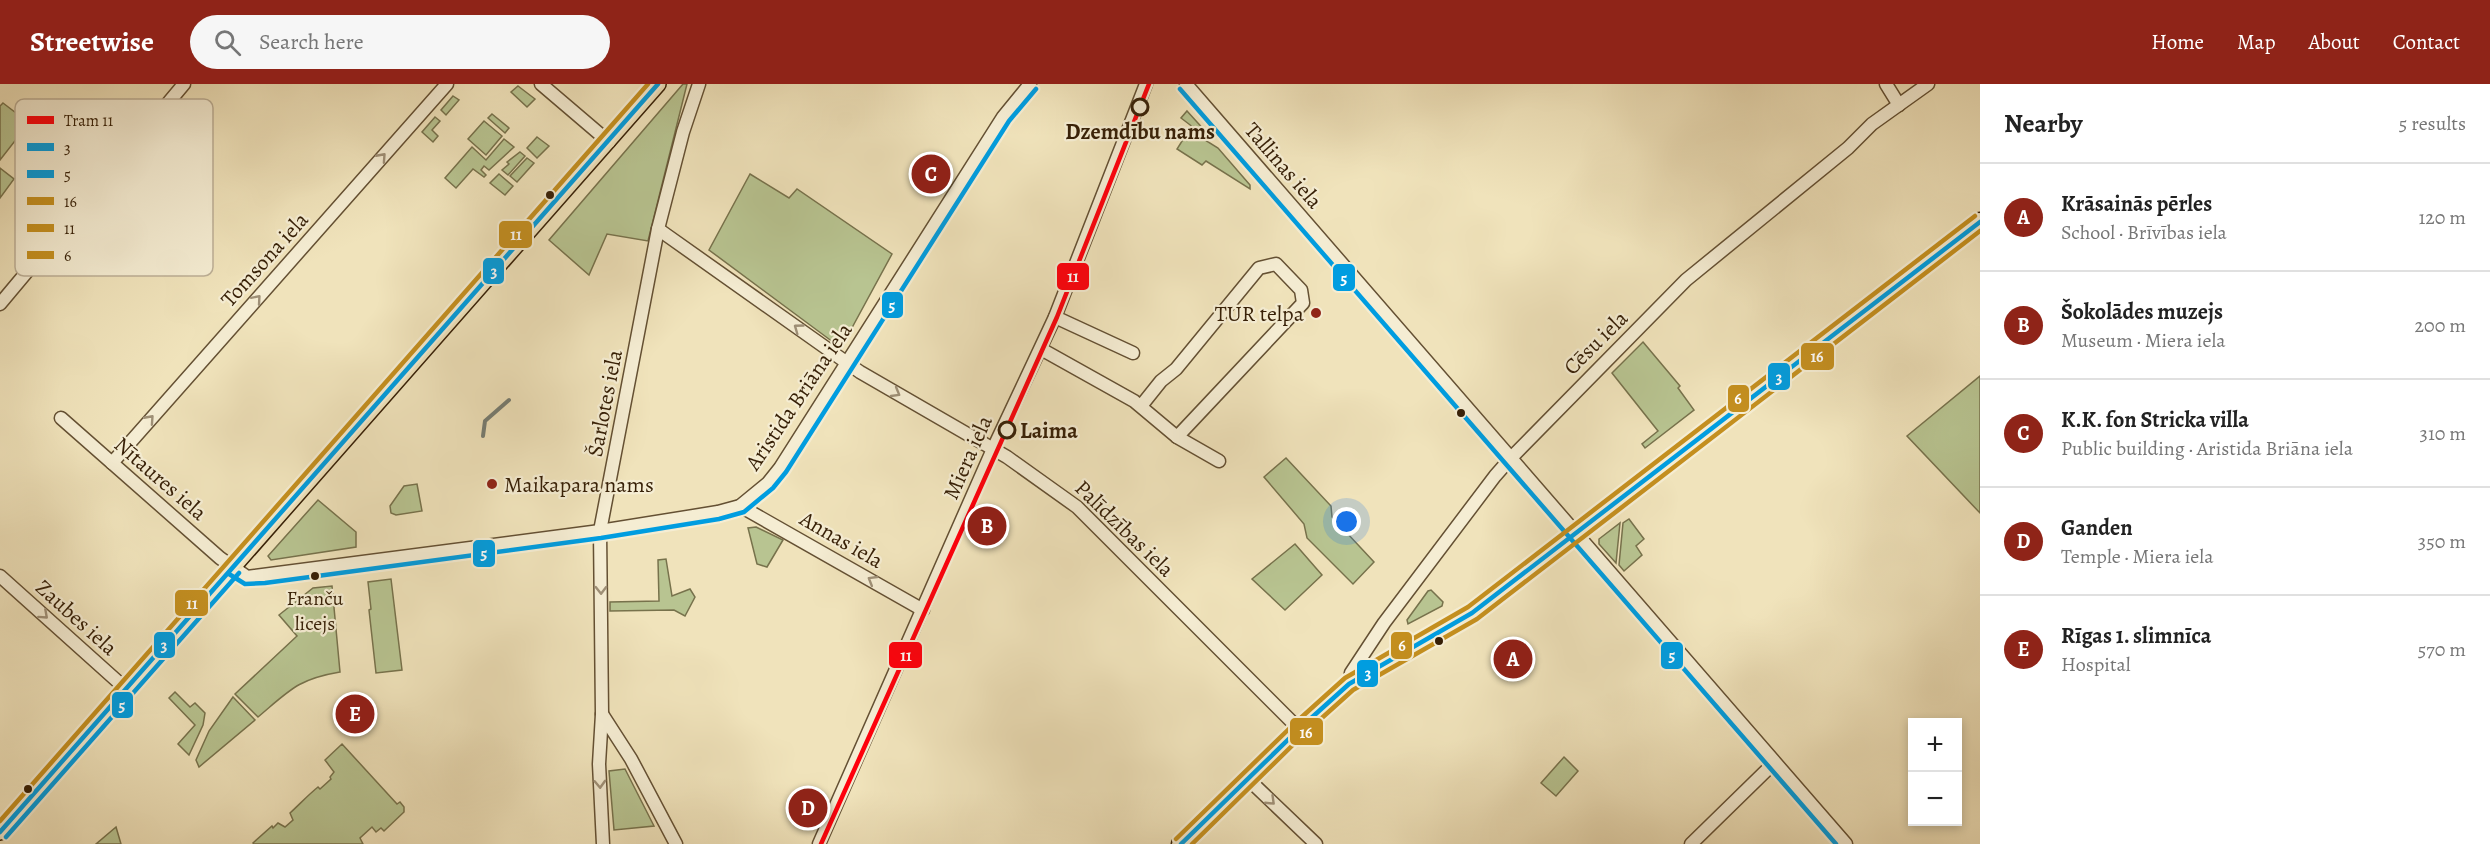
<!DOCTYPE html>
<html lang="en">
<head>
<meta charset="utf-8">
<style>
	:root { --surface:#fff; --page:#f6f6f6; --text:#222; --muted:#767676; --line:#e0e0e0; --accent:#8f2418 }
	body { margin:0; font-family:Alegreya,serif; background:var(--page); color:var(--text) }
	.controls { position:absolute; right:18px; bottom:18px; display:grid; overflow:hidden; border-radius:0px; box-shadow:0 3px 9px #0003 }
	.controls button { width:54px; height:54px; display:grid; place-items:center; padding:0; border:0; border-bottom:2px solid var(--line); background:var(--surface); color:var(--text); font:30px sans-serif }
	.you { position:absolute; left:1347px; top:438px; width:21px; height:21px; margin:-15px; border:4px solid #fff; border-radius:50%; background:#1a73e8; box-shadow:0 0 0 9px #1a73e833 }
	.badge { display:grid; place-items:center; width:39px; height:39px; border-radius:50%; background:var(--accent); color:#fff; font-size:20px; font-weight:700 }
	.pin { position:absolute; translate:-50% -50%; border:3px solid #fff; box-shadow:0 2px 6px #0006 }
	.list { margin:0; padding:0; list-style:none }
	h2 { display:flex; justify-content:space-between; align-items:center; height:78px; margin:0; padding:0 24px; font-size:26px }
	h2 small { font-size:20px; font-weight:400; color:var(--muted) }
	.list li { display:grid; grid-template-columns:39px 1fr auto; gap:18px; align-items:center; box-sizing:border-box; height:108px; padding:0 24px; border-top:2px solid var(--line) }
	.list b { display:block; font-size:22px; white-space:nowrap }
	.list p { margin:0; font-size:20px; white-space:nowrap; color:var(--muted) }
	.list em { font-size:20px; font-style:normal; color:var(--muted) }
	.icon { flex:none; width:33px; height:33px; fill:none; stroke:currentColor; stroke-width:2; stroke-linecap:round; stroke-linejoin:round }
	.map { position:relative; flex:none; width:1980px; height:760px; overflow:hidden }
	header { display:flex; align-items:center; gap:36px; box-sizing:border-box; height:84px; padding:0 30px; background:var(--accent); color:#fff }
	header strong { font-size:28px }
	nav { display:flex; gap:33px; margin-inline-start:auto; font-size:21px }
	.search { width:420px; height:54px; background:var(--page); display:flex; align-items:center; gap:15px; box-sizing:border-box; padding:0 21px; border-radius:33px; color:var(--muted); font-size:22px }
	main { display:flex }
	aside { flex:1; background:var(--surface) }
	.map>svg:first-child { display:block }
</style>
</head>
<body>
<header>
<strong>Streetwise</strong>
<div class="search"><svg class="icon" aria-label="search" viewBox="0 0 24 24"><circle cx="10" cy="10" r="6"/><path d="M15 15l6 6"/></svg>Search here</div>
<nav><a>Home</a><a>Map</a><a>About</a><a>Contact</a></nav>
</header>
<main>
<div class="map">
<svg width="1980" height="760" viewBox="0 0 1980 760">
	<rect width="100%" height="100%" fill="#f0e3bb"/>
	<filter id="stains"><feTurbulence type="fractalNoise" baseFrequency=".00333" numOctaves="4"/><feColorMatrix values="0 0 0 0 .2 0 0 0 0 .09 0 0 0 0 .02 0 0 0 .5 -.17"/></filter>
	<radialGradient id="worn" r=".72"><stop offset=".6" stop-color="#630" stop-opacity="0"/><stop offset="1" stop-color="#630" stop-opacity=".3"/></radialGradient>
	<g fill="#b8c491" stroke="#77724c" stroke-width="1.5">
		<path d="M683 0H687L648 157 607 150 589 191 549 156Z"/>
		<path d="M518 2 535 15 527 23 511 8Z"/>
		<path d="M453 12 459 16 446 31 441 26Z"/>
		<path d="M3 19 29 39 0 76V22Z"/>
		<path d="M1187 27 1207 49 1202 50 1181 34Z"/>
		<path d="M492 30 509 44 505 49 488 34Z"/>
		<path d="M435 33 440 37 432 46 438 52 433 58 422 48Z"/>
		<path d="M484 37 502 52 486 71 468 55Z"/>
		<path d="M1189 46 1218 64 1250 101V105L1206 77 1202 81 1177 65Z"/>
		<path d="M537 53 549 62 537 74 527 64Z"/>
		<path d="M504 55 514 63 489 86 484 82 481 86 486 91 484 93 473 85 456 104 445 94 472 63 486 76Z"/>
		<path d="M520 68 525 72 508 91 502 86 509 80 507 78Z"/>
		<path d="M527 74 534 79 517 98 510 92Z"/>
		<path d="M0 84 14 95 0 114Z"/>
		<path d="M499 90 513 102 505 111 490 99Z"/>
		<path d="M750 90 789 114 797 105 892 170 841 264 709 166Z"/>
		<path d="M1643 258 1680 302 1678 304 1694 326 1645 364 1642 360 1658 347 1612 289Z"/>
		<path d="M1980 292V429L1907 352Z"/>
		<path d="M1286 374 1331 422 1332 433 1374 478 1353 500 1307 454 1304 440 1264 393Z"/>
		<path d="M417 400 422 427 396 431 391 429 390 422 404 402Z"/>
		<path d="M318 416 356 448V463L271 476 268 472Z"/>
		<path d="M1629 435 1644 455 1636 462 1642 471 1624 487 1619 481 1623 439Z"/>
		<path d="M1620 439 1616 479 1599 460V455Z"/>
		<path d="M756 443 783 456 767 483 757 480 748 444Z"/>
		<path d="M1295 460 1322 491 1285 526 1252 495Z"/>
		<path d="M666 475 672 512 690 505 695 513 685 532 674 526 610 527V518L659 517 658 476Z"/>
		<path d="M391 495 402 586 376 589 369 526 371 525 368 498Z"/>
		<path d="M332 502 340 588C298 595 290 606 258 633L235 610 297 552 279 531 313 504Z"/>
		<path d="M1431 506 1443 518 1442 522 1408 540 1407 536 1428 507Z"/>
		<path d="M175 608 190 623 195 619 205 629 203 641 189 671 178 660 195 641 169 614Z"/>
		<path d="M233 613 255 636 199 683 196 676 209 647Z"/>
		<path d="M342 660 397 720 400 718 404 723V728L384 747 381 744 376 748 372 743 360 754 363 760H254L253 759 272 742 273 744 278 739 285 743 293 736 290 729C299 721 308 711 318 703L320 705 331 695 330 693 334 688 325 676Z"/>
		<path d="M1564 673 1578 687 1556 712 1541 699Z"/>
		<path d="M625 685 654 742 614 746 609 687Z"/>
		<path d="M116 743 121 760H96Z"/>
	</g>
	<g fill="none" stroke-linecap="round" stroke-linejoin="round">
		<path stroke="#767d73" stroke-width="4" d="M483 352 485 337 509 316"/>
		<defs>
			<g id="minor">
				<path d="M541 0 609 58"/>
				<path d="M1186 0 1846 760"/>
				<path d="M1886 0 1899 21"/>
				<path d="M658 145 860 288 1007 373 1077 423 1299 645"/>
				<path d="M0 220 184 0"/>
				<path d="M1055 233 1133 269"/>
				<path d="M1041 265 1134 317 1177 353 1303 219 1301 206 1276 180 1259 184 1176 285 1161 297 1141 322"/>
				<path d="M61 334 220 474 247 493 600 447 718 428 740 422 768 399 780 384 1003 33 1030 0"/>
				<path d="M1177 353 1219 377"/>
				<path d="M112 379 447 0"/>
				<path d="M740 422 923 526"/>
				<path d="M0 492 126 605"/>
				<path d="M1349 600 1351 589 1384 539 1495 392 1510 375 1686 196 1848 64 1872 40 1928 0"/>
				<path d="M602 630 631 675 676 760"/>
				<path d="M1248 695 1316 760"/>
				<path d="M603 760 599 680 602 630 600 447 658 145 683 48 699 0"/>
				<path d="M819 760 993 365 1055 233 1146 0"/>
				<path d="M1691 760 1774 679"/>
			</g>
			<path id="major" d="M0 748 658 0"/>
			<path id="highway" d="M1181 760 1299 645 1349 600 1472 529 1980 138"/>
		</defs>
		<use href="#minor" stroke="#645033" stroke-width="15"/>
		<use href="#major" stroke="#361f06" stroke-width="18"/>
		<use href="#highway" stroke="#361f06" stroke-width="21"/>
		<use href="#minor" stroke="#f5edd3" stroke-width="12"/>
		<use href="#major" stroke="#f0e3bb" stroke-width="15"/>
		<use href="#highway" stroke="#f0e3bb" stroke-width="18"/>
		<defs>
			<g id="bus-1">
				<path d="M0 748 658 0"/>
				<path d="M1181 760 1299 645 1349 600 1472 529 1980 138"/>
			</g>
			<g id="bus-2">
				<path d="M1180 5 1836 760"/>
				<path d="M229 490 245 500 265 499 601 454 719 435 744 428 773 404 786 388 1009 37 1036 5"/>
				<path d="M6 753 239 489"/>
			</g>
			<path id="bus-3" d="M1192 760 1304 650 1353 606 1477 535 1980 147"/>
			<path id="bus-4" d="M0 737 648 0"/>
			<path id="bus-5" d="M1176 755 1294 640 1345 594 1468 523 1975 132"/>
		</defs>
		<use href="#bus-1" stroke="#f5edd3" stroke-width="9"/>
		<use href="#bus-2" stroke="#f5edd3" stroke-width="9"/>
		<use href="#bus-3" stroke="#f5edd3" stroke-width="9"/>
		<use href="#bus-4" stroke="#f5edd3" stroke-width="9"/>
		<use href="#bus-5" stroke="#f5edd3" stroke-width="9"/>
		<use href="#bus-1" stroke="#009de0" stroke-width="4.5"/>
		<use href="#bus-2" stroke="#009de0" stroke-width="4.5"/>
		<use href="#bus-3" stroke="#c48f1f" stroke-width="4.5"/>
		<use href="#bus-4" stroke="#c48f1f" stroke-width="4.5"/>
		<use href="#bus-5" stroke="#c48f1f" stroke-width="4.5"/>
		<defs>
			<path id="tram-1" d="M821 760 1057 233 1149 0"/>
		</defs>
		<use href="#tram-1" stroke="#f5edd3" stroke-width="9"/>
		<use href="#tram-1" stroke="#ff000c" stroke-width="4.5"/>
	</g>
	<defs><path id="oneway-chevron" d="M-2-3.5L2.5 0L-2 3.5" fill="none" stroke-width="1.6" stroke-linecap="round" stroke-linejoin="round" transform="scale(1.5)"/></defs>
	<g stroke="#9f9077">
		<use href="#oneway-chevron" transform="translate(382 73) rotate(-48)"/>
		<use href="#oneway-chevron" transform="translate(257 215) rotate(-49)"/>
		<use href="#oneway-chevron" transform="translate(798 244) rotate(-144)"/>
		<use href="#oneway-chevron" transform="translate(896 309) rotate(30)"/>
		<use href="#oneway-chevron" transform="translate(150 335) rotate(-48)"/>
		<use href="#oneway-chevron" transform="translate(872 496) rotate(-149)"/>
		<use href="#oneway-chevron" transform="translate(601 506) rotate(89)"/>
		<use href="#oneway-chevron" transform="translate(44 531) rotate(42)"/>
		<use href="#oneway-chevron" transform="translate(600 700) rotate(88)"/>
		<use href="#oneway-chevron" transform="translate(1271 717) rotate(44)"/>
	</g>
	<g fill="#f5edd3" stroke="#361f06" stroke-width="3">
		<circle cx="1140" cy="23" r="8"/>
		<circle cx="1007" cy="346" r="8"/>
	</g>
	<g fill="#361f06" stroke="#f5edd3" stroke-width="2">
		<circle cx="550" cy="111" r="5"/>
		<circle cx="1461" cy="329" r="5"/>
		<circle cx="315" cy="492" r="5"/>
		<circle cx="1439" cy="557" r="5"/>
		<circle cx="28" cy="705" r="5"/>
	</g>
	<g fill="#8f2418" stroke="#f5edd3" stroke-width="2">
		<circle cx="1316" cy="229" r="6"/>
		<circle cx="492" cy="400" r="6"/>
	</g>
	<g text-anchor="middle" stroke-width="4.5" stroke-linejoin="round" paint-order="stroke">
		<g font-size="20" fill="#361f06" stroke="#f5edd3">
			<text x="315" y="521">Franču<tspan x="315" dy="25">licejs</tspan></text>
		</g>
		<g font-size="22" font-weight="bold" fill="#361f06" stroke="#f5edd3">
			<text x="1140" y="55">Dzemdību nams</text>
			<text x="1020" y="354" text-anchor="start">Laima</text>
		</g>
		<g font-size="22" fill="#361f06" stroke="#f5edd3">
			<text transform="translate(1284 81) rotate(49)" y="8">Tallinas iela</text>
			<text transform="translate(264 175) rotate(-48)" y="8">Tomsona iela</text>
			<text transform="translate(1595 258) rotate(-45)" y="8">Cēsu iela</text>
			<text transform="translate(798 312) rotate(-56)" y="8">Aristida Briāna iela</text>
			<text transform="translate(604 319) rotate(-79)" y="8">Šarlotes iela</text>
			<text transform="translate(967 373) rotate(-66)" y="8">Miera iela</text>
			<text transform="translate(161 394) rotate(41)" y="8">Nītaures iela</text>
			<text transform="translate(1125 444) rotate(44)" y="8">Palīdzības iela</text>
			<text transform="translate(842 455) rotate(30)" y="8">Annas iela</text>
			<text transform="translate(77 533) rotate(42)" y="8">Zaubes iela</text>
		</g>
		<g font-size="22" fill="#361f06" stroke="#f5edd3" text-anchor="end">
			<text x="1304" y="237">TUR telpa</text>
			<text x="504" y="408" text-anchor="start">Maikapara nams</text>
		</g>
	</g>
	<rect x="15" y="15" width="198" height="177" rx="9" fill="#f5edd3" stroke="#bcaf96" stroke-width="1.5"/>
	<rect x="27" y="32" width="27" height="8" fill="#ff000c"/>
	<rect x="27" y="59" width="27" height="8" fill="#009de0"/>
	<rect x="27" y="86" width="27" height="8" fill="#009de0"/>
	<rect x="27" y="113" width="27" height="8" fill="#c48f1f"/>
	<rect x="27" y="140" width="27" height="8" fill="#c48f1f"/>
	<rect x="27" y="167" width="27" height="8" fill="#c48f1f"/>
	<g font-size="16" fill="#361f06">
		<text x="64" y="42">Tram 11</text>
		<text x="64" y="69">3</text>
		<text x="64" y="96">5</text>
		<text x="64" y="123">16</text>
		<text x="64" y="150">11</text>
		<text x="64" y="177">6</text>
	</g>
	<g stroke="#f5edd3" stroke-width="2">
		<rect x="498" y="136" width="35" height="29" rx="6" fill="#c48f1f"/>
		<rect x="482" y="173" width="23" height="28" rx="6" fill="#009de0"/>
		<rect x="1056" y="178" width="34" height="29" rx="6" fill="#ff000c"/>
		<rect x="1332" y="179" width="24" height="29" rx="6" fill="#009de0"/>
		<rect x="881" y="207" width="23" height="28" rx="6" fill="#009de0"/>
		<rect x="1800" y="258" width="35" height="29" rx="6" fill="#c48f1f"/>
		<rect x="1767" y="278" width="24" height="29" rx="6" fill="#009de0"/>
		<rect x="1727" y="300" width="23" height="29" rx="6" fill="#c48f1f"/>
		<rect x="472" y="455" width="24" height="29" rx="6" fill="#009de0"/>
		<rect x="174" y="505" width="35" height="28" rx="6" fill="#c48f1f"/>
		<rect x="153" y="547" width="23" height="28" rx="6" fill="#009de0"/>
		<rect x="1390" y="547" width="23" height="29" rx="6" fill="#c48f1f"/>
		<rect x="888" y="557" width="35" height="28" rx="6" fill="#ff000c"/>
		<rect x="1660" y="557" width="24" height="29" rx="6" fill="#009de0"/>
		<rect x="1356" y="575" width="23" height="29" rx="6" fill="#009de0"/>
		<rect x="111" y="607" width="23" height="28" rx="6" fill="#009de0"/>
		<rect x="1289" y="633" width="35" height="29" rx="6" fill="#c48f1f"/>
	</g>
	<g font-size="16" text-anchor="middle" font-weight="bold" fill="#fff">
		<text x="516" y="156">11</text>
		<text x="494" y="193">3</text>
		<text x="1073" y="198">11</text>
		<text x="1344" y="200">5</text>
		<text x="892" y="227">5</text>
		<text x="1817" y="278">16</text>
		<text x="1779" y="299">3</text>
		<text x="1738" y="320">6</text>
		<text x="484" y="475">5</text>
		<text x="192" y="525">11</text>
		<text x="164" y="567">3</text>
		<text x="1402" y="567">6</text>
		<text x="906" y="577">11</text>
		<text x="1672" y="577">5</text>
		<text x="1368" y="595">3</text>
		<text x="122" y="627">5</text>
		<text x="1306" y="654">16</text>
	</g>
	<rect width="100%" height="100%" filter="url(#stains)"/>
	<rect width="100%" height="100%" fill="url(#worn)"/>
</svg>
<div class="controls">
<button>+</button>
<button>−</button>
</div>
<div class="you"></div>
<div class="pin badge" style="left:1513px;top:575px">A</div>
<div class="pin badge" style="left:987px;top:442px">B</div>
<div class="pin badge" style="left:931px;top:90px">C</div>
<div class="pin badge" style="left:808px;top:724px">D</div>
<div class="pin badge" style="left:355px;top:630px">E</div>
</div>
<aside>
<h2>Nearby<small>5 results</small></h2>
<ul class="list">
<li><span class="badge">A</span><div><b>Krāsainās pērles</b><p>School · Brīvības iela</p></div><em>120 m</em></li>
<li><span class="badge">B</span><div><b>Šokolādes muzejs</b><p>Museum · Miera iela</p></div><em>200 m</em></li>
<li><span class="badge">C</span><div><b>K.K. fon Stricka villa</b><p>Public building · Aristida Briāna iela</p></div><em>310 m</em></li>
<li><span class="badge">D</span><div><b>Ganden</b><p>Temple · Miera iela</p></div><em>350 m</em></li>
<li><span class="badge">E</span><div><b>Rīgas 1. slimnīca</b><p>Hospital</p></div><em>570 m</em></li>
</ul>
</aside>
</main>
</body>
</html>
